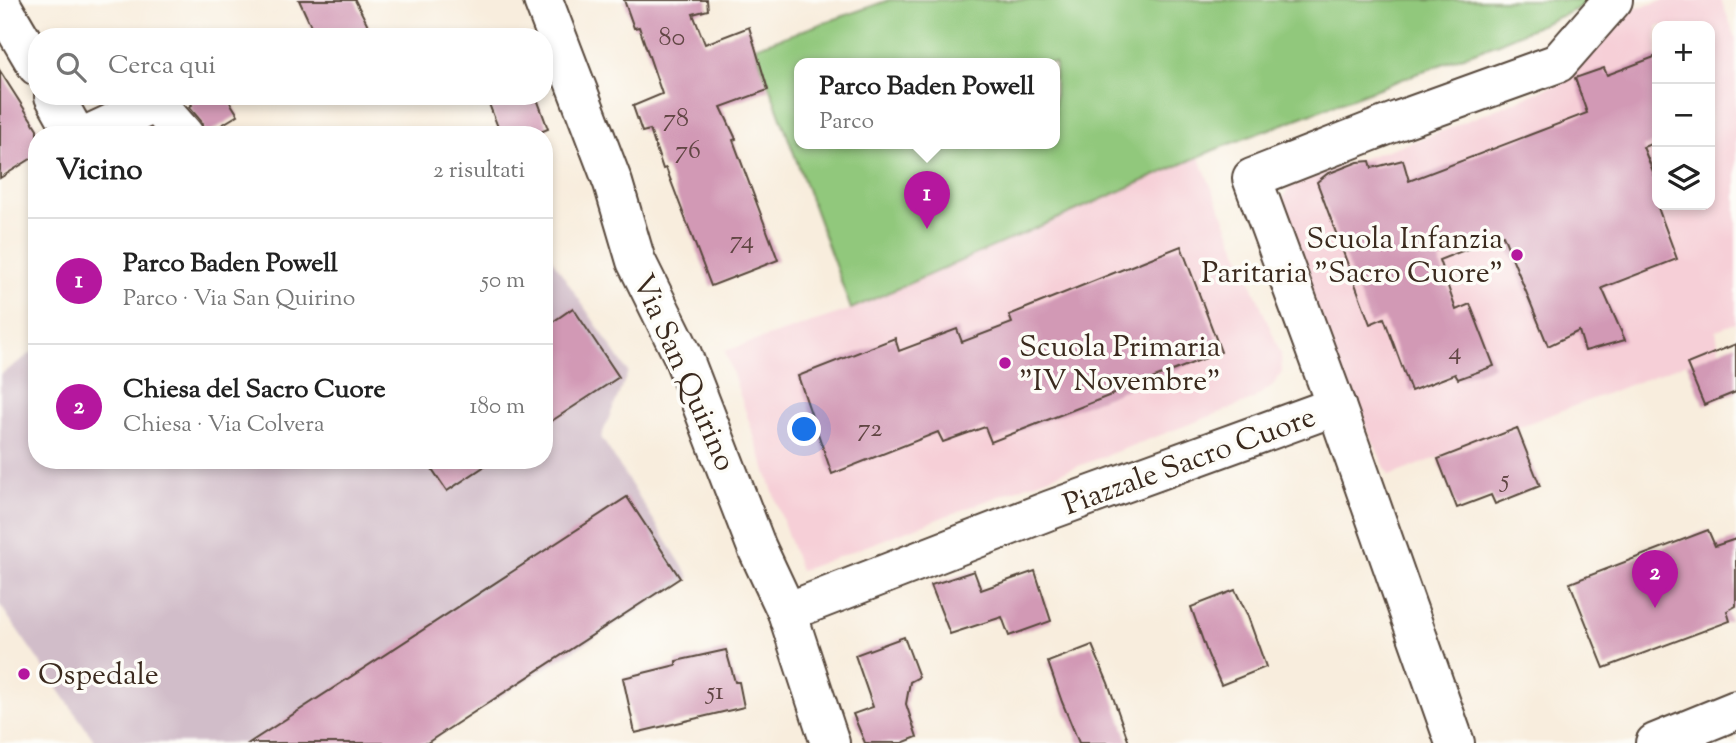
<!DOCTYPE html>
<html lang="it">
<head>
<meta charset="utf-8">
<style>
	:root { --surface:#fff; --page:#f2f2f2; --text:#222; --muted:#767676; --line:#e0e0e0; --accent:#b5179e }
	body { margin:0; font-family:"Sorts Mill Goudy",serif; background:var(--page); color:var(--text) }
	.controls { position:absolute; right:21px; top:21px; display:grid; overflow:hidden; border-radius:14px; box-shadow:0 4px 10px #0003 }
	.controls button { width:63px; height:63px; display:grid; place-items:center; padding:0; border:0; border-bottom:2px solid var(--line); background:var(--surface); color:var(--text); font:35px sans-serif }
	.you { position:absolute; left:805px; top:430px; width:24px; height:24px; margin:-18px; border:5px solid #fff; border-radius:50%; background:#1a73e8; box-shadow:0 0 0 10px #1a73e833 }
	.badge { display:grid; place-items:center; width:46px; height:46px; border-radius:50%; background:var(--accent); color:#fff; font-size:23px; font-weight:700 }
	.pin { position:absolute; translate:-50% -58px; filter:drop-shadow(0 2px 4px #0008) }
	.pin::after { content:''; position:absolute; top:37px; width:24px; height:21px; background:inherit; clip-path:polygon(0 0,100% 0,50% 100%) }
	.popup { position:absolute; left:794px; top:58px; width:266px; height:91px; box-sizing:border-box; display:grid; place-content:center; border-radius:14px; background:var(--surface); filter:drop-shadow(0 2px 5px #0005); font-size:23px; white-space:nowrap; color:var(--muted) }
	.popup b { font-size:26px; color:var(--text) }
	.popup::after { content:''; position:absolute; left:50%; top:100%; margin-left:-14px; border:14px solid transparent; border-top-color:var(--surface) }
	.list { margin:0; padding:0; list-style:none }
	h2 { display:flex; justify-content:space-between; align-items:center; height:91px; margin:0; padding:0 28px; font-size:30px }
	h2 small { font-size:23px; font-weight:400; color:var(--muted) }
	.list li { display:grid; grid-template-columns:46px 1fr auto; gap:21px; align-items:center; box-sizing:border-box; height:126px; padding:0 28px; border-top:2px solid var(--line) }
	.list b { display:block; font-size:26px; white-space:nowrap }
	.list p { margin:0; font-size:23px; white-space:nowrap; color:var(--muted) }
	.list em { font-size:23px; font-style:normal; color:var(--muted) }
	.icon { flex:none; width:38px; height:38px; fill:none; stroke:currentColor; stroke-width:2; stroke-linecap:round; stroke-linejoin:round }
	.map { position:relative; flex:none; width:1736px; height:743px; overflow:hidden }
	.search { position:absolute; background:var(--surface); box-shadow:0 4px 10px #0003; left:28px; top:28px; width:525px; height:77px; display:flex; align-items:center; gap:18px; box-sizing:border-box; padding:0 24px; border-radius:28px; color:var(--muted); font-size:26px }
	.panel { position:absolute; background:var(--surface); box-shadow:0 4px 10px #0003; left:28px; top:126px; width:525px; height:343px; border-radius:28px }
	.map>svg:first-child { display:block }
</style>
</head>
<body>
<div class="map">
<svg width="1736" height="743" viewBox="0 0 1736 743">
	<rect width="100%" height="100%" fill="#fdfcf7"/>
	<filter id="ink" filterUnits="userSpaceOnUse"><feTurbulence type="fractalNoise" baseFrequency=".0143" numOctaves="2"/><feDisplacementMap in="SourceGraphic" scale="14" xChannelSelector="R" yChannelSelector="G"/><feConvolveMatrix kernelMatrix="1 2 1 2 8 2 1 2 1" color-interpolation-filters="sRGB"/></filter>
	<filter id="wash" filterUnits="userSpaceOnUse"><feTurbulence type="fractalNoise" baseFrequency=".00686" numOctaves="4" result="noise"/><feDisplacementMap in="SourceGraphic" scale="28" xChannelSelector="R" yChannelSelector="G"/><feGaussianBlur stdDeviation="1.57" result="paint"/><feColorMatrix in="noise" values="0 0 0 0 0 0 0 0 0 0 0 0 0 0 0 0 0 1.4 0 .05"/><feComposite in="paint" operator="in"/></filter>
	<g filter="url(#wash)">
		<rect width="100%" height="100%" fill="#f8eddd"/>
		<g fill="#f6cfd7" fill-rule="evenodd">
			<path d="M1666 0H1721L1736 38V323L1716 330 1719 351 1389 476 1339 369 1284 216 1282 201 1287 190 1301 179 1432 135 1567 80 1618 13ZM1657 26H1710V205H1657Z"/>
			<path d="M1199 157 1281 354 1282 372 1273 385 1252 400 1227 410 800 571 725 351 852 309Z"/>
		</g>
		<path fill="#d1bdc9" d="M546 250 628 372 601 437 690 578 426 743H96L0 605V375L37 349V460H544V252Z"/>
		<path fill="#91c87b" stroke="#66794c" stroke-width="2" fill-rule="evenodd" d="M889 0H1593L1591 3 1498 43 1214 150 851 309 755 47ZM799 63H1055V143H799Z"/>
		<g id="blocks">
			<g fill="#d299b5">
				<path d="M299 0H355L374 37H316Z"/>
				<path d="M624 0H707L708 10 693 14 705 44 749 27 768 90 721 107 736 139 733 140 778 260 711 286 666 168 663 169 650 130 642 132 633 106 662 94 639 27 634 28Z"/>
				<path d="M1657 56V142L1643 147 1657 181V205L1677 259 1602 288 1625 340 1585 351 1579 331 1548 346 1503 235 1439 260 1456 310 1470 304 1494 366 1458 379 1455 374 1411 391 1384 318 1370 324 1317 182 1327 174 1358 162 1370 161 1372 168 1403 160 1409 181 1587 113 1575 78 1604 68 1607 75Z"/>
				<path d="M0 71 37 129V155L0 178Z"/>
				<path d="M186 96H226L238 115 205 135 201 121 189 107 192 105Z"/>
				<path d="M486 96H536L548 129 533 135H501Z"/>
				<path d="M1181 246 1221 352 991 442 985 427 943 442 938 432 832 474 798 376 895 338 899 351 957 329 962 342 1012 323 1009 315Z"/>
				<path d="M573 308 619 377 544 426V328Z"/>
				<path d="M1736 344V392L1704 405 1687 364Z"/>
				<path d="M1517 428 1540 486 1495 504 1491 495 1457 508 1438 459Z"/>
				<path d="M426 460H494L447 491Z"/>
				<path d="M627 497 680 578 439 735 427 743H249Z"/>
				<path d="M1708 530 1715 546 1736 539V606L1727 611 1730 621 1604 668 1570 583Z"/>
				<path d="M974 571 981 590 1035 571 1051 621 1009 636 1002 617 950 634 931 585Z"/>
				<path d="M1235 590 1247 614 1266 667 1221 685 1208 655 1191 607Z"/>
				<path d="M904 637 919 677 910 682 906 704 917 737 902 743H865L853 714 873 707 855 655Z"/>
				<path d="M1092 645 1108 683 1129 743H1079L1062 702 1048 662Z"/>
				<path d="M726 650 735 682H739L744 707 635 733 623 678 676 665V661Z"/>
			</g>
		</g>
	</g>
	<g filter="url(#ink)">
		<use href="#blocks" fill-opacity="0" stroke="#57473b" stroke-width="2"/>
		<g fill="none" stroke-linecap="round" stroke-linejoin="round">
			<defs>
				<g id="minor">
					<path d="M543 0 613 183 636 261 682 354 757 548 787 612 830 743"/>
					<path d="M0 3 37 66"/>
					<path d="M54 96 76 135"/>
					<path d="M87 135 156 103 184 135"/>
					<path d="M1336 406 1252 178 1400 120 1558 63 1613 0"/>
					<path d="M787 612 1050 510 1336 406 1455 743"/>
					<path d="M1655 743 1736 710"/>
				</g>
			</defs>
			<use href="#minor" stroke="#57473b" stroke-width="42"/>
			<use href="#minor" stroke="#fff" stroke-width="38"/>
		</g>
	</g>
	<g fill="#b5179e" stroke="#fdfcf7" stroke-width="2.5">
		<circle cx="1517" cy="255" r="7"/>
		<circle cx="1005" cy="363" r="7"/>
		<circle cx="24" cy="674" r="7"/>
	</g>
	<g text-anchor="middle" stroke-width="7" stroke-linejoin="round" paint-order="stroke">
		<g font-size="26" fill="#614644">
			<text x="672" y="45">80</text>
			<text x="676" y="126">78</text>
			<text x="688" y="158">76</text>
			<text x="742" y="248">74</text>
			<text x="1455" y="359">4</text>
			<text x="870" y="436">72</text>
			<text x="1505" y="487">5</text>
			<text x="715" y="699">51</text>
		</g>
		<g font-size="30" fill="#3b2a1e" stroke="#fdfcf7" text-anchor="start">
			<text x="1503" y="248" text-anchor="end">Scuola Infanzia<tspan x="1503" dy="34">Paritaria "Sacro Cuore"</tspan></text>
			<text x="1019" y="356">Scuola Primaria<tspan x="1019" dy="34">"IV Novembre"</tspan></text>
			<text x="38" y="684">Ospedale</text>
		</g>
		<g font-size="30" fill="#3b2a1e" stroke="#fdfcf7">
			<text transform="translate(685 372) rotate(66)" y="10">Via San Quirino</text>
			<text transform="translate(1189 460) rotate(-20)" y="10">Piazzale Sacro Cuore</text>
		</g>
	</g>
</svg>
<div class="controls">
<button>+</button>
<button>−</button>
<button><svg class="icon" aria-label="layers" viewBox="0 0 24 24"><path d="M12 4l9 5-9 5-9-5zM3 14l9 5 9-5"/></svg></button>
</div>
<div class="you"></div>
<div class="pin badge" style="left:927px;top:229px">1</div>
<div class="popup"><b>Parco Baden Powell</b>Parco</div>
<div class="pin badge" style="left:1655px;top:608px">2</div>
<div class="search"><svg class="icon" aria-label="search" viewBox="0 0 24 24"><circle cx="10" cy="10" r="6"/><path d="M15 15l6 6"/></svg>Cerca qui</div>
<section class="panel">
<h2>Vicino<small>2 risultati</small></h2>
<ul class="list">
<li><span class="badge">1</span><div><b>Parco Baden Powell</b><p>Parco · Via San Quirino</p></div><em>50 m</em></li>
<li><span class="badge">2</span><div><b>Chiesa del Sacro Cuore</b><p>Chiesa · Via Colvera</p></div><em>180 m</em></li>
</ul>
</section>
</div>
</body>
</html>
